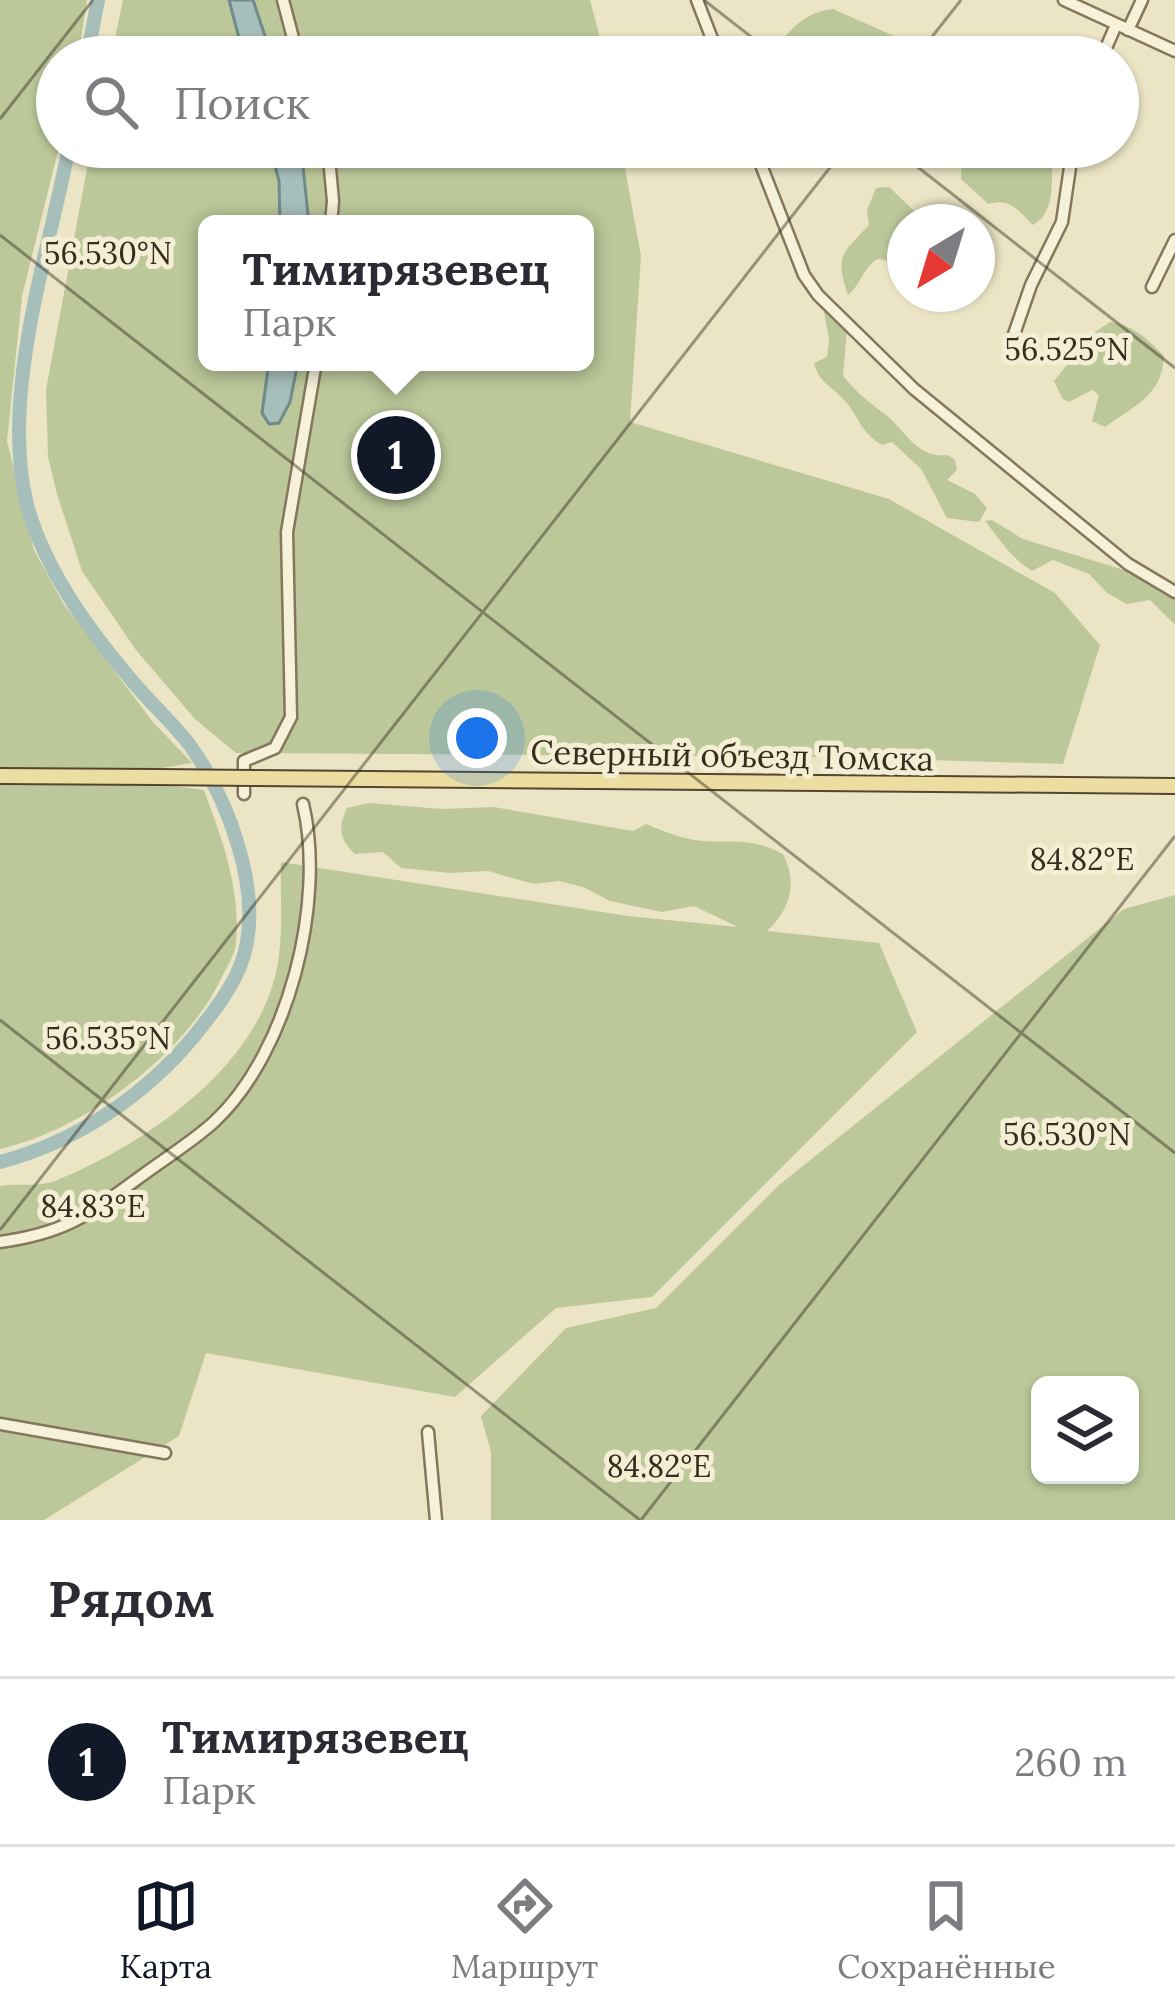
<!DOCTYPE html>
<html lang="ru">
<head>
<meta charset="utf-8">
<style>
	:root { --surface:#fff; --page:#f2f2f3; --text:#2b2b33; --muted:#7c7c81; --line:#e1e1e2; --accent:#111827 }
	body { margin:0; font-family:Lora,serif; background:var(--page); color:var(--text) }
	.controls { position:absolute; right:36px; bottom:36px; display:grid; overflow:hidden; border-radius:18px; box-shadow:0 3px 9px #0004 }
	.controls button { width:108px; height:108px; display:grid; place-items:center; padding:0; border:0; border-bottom:3px solid var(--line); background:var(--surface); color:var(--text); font:60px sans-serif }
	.compass { position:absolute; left:887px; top:204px; width:108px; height:108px; border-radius:50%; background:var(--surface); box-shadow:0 3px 9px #0004; rotate:218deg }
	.you { position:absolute; left:477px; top:738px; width:42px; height:42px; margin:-30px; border:9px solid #fff; border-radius:50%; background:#1a73e8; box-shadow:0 0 0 18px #1a73e833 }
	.badge { display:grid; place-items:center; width:78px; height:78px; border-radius:50%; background:var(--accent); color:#fff; font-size:39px; font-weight:700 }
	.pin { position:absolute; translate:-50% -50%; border:6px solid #fff; box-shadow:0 3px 12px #0006 }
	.popup { position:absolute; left:198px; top:215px; width:396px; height:156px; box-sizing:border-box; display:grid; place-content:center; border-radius:18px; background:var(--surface); filter:drop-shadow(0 3px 9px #0005); font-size:39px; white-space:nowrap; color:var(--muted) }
	.popup b { font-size:45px; color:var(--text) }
	.popup::after { content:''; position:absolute; left:50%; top:100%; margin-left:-24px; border:24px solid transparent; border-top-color:var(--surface) }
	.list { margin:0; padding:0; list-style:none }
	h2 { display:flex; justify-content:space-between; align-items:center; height:156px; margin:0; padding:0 48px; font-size:51px }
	h2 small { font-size:39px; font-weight:400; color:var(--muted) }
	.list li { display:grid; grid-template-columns:78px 1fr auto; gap:36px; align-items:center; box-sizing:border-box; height:168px; padding:0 48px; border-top:3px solid var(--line) }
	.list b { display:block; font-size:45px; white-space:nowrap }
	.list p { margin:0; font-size:39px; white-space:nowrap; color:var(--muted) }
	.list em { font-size:39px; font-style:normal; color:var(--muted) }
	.icon { flex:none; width:66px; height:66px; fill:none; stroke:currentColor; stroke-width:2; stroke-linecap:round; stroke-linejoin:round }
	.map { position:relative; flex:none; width:1175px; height:1520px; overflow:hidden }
	.search { position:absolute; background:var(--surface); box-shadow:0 3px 9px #0004; left:36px; right:36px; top:36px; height:132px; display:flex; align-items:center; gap:30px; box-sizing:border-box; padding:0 42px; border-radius:66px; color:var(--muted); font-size:45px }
	.sheet { height:324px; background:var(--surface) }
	nav { display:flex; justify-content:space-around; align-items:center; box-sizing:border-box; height:168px; border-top:3px solid var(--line); background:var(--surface); font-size:33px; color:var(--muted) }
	nav a { display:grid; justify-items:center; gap:6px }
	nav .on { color:var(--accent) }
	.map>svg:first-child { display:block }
</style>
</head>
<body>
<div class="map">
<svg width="1175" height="1520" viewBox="0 0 1175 1520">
	<rect width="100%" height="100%" fill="#ebe5c5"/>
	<g fill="#bcc89a" fill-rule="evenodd">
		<path d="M0 0H87L78 57H57L59 147 22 296 7 441 34 550 63 603 153 722 192 763 156 769 0 768Z"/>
		<path d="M123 0H590L605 57H111Z"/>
		<path d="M833 9 894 36 914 57H782L775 48C792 28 805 12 833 9Z"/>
		<path d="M91 147H621L641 256 630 422 889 499 1055 593 1100 645 1063 764 832 757 236 753 195 719 136 650 82 571 57 494 48 457 46 390ZM207 224H585V362H207Z"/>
		<path d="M954 147H1054C1049 173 1059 211 1033 225 1018 211 1011 197 988 204L961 179 962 155Z"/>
		<path d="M889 187 926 222H905V272L901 275 885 260 877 259C862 269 861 285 848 295 834 255 843 253 869 225L867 210 876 188Z"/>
		<path d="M828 311 847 330 843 376C856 392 870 403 886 415 907 432 917 459 948 455L955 460 957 470 947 480 975 494 987 508 979 522 947 518 921 469 892 442 882 445C861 433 859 417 845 401 833 387 818 382 814 363L827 357 829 339 824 312Z"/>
		<path d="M1110 322C1133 325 1148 339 1164 356 1162 396 1134 406 1105 427L1092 421 1099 395 1092 390 1069 402 1062 398 1054 381 1092 334Z"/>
		<path d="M992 520 1023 539 1124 570 1175 598V625L1150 600 1127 604 1107 593 1089 574 1053 560 1032 571C1011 558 1000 540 985 521Z"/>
		<path d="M0 782 157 784 204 790C222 839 241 889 236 943 235 955 227 966 222 977 185 1055 84 1130 0 1149Z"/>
		<path d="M369 803 442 809 494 807 633 831 646 824C659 829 672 835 685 838 724 847 742 833 783 854 798 883 790 910 767 931L879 943 917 1032 652 1297 556 1308 455 1397 206 1353 179 1436 44 1520H0V1186C17 1183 39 1187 55 1181 147 1144 267 1062 279 955 283 924 280 892 281 862L628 916 738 927 694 906 662 912 610 901 583 887 559 881 534 884 488 871 450 873 401 868 383 852 355 854C339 839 338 828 347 808Z"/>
		<path d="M1175 895V1520H491V1452L481 1416 566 1328 656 1308 779 1185 1124 909ZM1040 1385H1130V1475H1040Z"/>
	</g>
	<g fill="#a7bfbb" stroke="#6e8c89" stroke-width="3">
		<path d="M229 0H253L272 57H244Z"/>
		<path d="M270 147H301L309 224H280L279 181Z"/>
		<path d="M269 362H298L290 402 279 423 269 424 262 413Z"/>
	</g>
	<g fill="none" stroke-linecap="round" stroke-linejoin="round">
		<g stroke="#a7bfbb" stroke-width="14">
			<path d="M87 57 98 0"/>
			<path d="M0 1162C76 1142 145 1096 195 1035 212 1014 235 985 243 958 264 892 228 798 189 744 174 725 156 708 140 690 94 637 46 574 27 505 0 395 48 256 69 147"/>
		</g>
		<defs>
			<g id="minor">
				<path d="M283 0 298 57"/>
				<path d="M697 0 719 57"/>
				<path d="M1064 0 1175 51"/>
				<path d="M1128 30 1142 0"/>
				<path d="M1102 57 1116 25"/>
				<path d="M328 147 333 201 331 224"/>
				<path d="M754 147 804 275 818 295 914 389 1128 564 1175 592"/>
				<path d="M1152 287 1175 240"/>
				<path d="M1012 340 1031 285 1062 222 1073 147"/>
				<path d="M244 794V761L275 748 291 717 287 532 316 362"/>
				<path d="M0 1242C66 1233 88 1215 140 1177 164 1159 192 1142 214 1122 289 1052 326 901 303 804"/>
				<path d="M0 1424 165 1453"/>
				<path d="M428 1432 436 1520"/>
			</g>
			<g id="major">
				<path d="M0 776 157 777"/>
				<path d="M254 778 1175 786"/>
			</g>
		</defs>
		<use href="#minor" stroke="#84775d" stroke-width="15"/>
		<use href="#major" stroke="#534531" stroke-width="18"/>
		<use href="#minor" stroke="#f6f1d8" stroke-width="10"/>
		<use href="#major" stroke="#ebdea0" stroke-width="14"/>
		<defs>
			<path id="major-bridge" d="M157 777 254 778"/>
		</defs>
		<use href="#major-bridge" stroke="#534531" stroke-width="18" stroke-linecap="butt"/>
		<use href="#major-bridge" stroke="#ebdea0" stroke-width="14"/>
	</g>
	<path fill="none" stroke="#362d1f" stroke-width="3" stroke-opacity="0.45" d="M704 0 777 57M916 57 961 0M0 119 93 0M892 147 1175 368M0 235 1175 1153M0 1020 640 1520M0 1230 846 147M641 1520 1175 836"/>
	<g text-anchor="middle" stroke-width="10" stroke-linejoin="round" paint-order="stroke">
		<g font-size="33" fill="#362d1f" stroke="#f3eed4">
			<text transform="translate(732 755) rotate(1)" y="12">Северный объезд Томска</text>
		</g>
	</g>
	<g font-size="30" text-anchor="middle" fill="#362d1f" stroke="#f3eed4" stroke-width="10" stroke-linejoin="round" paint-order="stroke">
		<text x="108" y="264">56.530°N</text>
		<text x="1067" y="360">56.525°N</text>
		<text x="1082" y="870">84.82°E</text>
		<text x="108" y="1049">56.535°N</text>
		<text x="1067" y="1145">56.530°N</text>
		<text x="93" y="1217">84.83°E</text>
		<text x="659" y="1477">84.82°E</text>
	</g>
</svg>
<div class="controls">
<button><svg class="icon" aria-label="layers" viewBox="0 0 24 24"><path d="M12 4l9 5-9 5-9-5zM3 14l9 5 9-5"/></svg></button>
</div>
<svg class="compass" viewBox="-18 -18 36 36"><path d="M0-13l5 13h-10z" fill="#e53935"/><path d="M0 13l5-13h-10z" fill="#7c7c81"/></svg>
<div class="you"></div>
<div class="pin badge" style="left:396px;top:455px">1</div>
<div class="popup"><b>Тимирязевец</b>Парк</div>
<div class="search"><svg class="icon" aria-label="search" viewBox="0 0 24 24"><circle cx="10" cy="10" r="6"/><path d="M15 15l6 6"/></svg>Поиск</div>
</div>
<section class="sheet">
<h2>Рядом<small></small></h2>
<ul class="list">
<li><span class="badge">1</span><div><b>Тимирязевец</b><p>Парк</p></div><em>260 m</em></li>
</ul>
</section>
<nav>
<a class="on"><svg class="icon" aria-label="map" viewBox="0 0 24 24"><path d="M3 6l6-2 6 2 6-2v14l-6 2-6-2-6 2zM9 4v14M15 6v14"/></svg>Карта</a>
<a><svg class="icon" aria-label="directions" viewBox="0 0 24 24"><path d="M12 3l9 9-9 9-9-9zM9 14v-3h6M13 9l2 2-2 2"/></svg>Маршрут</a>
<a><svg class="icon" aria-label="saved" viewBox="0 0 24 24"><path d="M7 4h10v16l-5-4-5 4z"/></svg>Сохранённые</a>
</nav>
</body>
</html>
